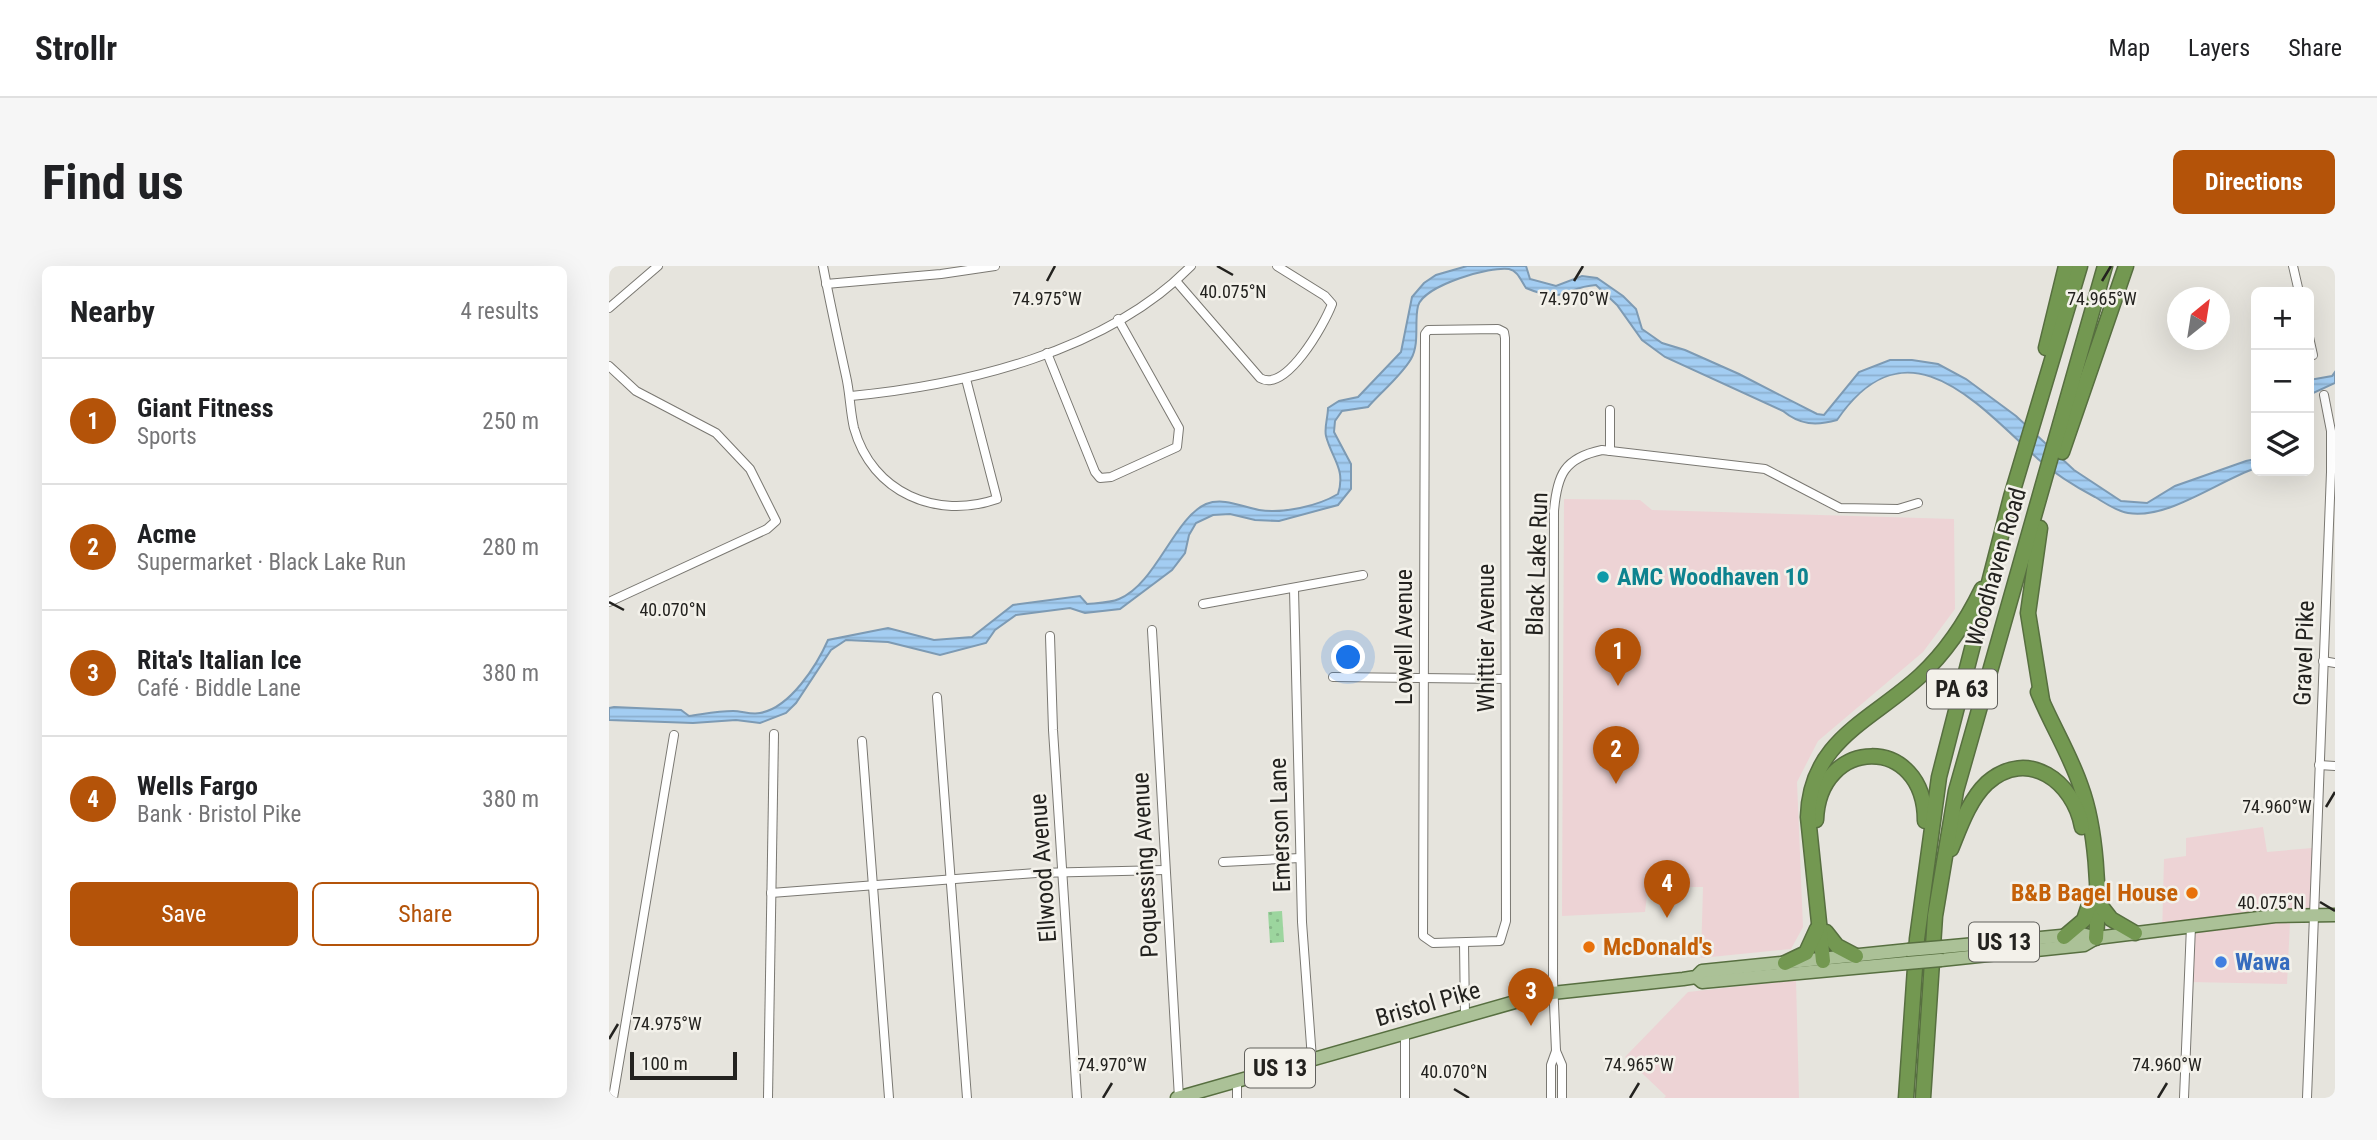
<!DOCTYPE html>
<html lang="en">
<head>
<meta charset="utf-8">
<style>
	:root { --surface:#fff; --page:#f6f6f6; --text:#202124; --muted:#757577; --line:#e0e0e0; --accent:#b45309 }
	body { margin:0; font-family:"Roboto Condensed",sans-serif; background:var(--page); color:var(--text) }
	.controls { position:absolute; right:21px; top:21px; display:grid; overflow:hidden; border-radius:10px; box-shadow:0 7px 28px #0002 }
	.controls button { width:63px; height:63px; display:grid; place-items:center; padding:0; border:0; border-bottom:2px solid var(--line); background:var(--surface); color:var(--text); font:35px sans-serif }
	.compass { position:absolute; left:1558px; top:21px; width:63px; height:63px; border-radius:50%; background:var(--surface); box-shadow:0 7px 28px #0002; rotate:30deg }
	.scale { position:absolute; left:21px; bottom:18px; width:107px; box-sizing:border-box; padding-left:7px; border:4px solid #23221f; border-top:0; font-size:19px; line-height:24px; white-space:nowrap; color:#23221f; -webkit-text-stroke:5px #f3f1ea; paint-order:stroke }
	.you { position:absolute; left:740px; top:392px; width:24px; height:24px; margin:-18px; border:5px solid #fff; border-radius:50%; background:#1a73e8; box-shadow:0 0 0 10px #1a73e833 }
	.badge { display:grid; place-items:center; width:46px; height:46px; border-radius:50%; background:var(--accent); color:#fff; font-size:23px; font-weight:700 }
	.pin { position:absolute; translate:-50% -58px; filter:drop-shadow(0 2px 4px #0008) }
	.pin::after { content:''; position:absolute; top:37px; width:24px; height:21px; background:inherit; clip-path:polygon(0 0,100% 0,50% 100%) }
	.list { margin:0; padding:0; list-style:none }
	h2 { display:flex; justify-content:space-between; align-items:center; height:91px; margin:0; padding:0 28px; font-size:30px }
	h2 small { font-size:23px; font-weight:400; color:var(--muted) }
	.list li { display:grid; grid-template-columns:46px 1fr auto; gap:21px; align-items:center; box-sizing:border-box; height:126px; padding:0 28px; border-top:2px solid var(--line) }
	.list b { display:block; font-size:26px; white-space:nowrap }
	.list p { margin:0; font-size:23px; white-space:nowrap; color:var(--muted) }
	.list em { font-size:23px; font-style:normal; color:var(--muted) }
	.actions { display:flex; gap:14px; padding:21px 28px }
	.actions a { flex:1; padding:16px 0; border:2px solid var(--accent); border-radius:10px; text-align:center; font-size:24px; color:var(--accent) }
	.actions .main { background:var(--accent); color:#fff }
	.icon { flex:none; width:38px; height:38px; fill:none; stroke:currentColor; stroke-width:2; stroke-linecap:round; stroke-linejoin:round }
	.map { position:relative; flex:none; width:1726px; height:832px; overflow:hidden; border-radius:10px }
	header { display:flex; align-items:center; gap:42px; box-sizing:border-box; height:98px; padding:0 35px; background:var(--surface); border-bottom:2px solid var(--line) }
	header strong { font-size:33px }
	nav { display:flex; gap:38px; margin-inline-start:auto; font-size:24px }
	.intro { display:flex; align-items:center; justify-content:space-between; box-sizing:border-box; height:168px; padding:0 42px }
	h1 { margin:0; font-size:49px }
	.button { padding:18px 32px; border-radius:10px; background:var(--accent); color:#fff; font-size:24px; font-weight:700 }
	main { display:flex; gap:42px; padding:0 42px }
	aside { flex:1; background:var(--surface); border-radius:10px; box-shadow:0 7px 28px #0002 }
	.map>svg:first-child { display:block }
</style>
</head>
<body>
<header>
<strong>Strollr</strong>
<nav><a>Map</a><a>Layers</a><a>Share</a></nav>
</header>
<div class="intro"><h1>Find us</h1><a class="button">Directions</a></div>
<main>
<aside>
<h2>Nearby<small>4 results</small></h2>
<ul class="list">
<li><span class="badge">1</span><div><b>Giant Fitness</b><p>Sports</p></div><em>250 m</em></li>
<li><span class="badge">2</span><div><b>Acme</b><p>Supermarket · Black Lake Run</p></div><em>280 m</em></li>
<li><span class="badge">3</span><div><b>Rita's Italian Ice</b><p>Café · Biddle Lane</p></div><em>380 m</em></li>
<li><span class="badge">4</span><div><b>Wells Fargo</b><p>Bank · Bristol Pike</p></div><em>380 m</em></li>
</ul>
<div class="actions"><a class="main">Save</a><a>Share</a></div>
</aside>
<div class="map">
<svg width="1726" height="832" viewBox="0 0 1726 832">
	<defs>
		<pattern id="green-dots" width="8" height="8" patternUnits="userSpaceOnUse" patternTransform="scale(1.75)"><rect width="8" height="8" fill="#9cd59e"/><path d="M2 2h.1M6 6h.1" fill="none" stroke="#86b788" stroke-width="1.8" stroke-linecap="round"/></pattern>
		<pattern id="water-rules" width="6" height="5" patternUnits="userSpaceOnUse" patternTransform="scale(1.75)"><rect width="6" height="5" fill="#a3cdf2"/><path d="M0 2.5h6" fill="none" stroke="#8cb0cf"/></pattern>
	</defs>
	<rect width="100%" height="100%" fill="#e6e4dd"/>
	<g fill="#edd3d5">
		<path d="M955 233 1031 234 1043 244 1345 253 1346 343 1314 386 1209 475 1188 516 1194 661 1182 683 1092 692 1094 621H1039L1036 646 953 650Z"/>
		<path d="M1654 561 1658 586 1703 582 1702 654 1681 656 1678 718 1581 716 1584 667 1553 670 1555 593 1577 590V572Z"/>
		<path d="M1187 714 1190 832H1055L1057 830 1016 791 1079 726Z"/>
	</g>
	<path fill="url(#green-dots)" d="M673 645 675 676 661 677 659 646Z"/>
	<g fill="url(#water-rules)" stroke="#7d9ab3" stroke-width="2">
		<path d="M858 0H917L921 13 947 20 973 10 988 12 1014 30 1027 43 1033 63 1053 77 1076 84 1130 108 1208 148 1215 149 1250 106 1281 94H1303L1329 98 1357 113 1407 150 1465 204 1512 235 1538 237 1566 220 1637 195 1647 193V202C1609 215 1558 254 1519 247 1507 245 1496 237 1486 231 1465 220 1446 208 1429 193 1367 136 1297 53 1228 154 1207 160 1191 159 1174 145L1056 91 1033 74 1008 39 987 19C955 21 957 39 917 22 912 15 909 5 900 3 882 0 815 19 809 40 805 56 811 77 802 93 792 110 772 126 759 141L733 145 726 155 725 166 742 198V223L729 239 670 255 646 254 621 248 604 249 587 257 580 269 576 287 563 304 511 343 476 347 461 342 407 349 386 364 377 377 331 389 279 376 237 374 222 384 187 437 177 447 151 457 127 454 84 457 0 454V442L5 441 72 444 80 450C95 448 109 445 124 445 133 445 142 449 151 447 181 442 208 399 219 374L279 362 325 374 363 371 404 339 471 330 478 338C488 337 501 337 510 333 547 318 565 252 597 238 615 231 633 241 650 244 674 248 709 240 729 228 737 203 723 193 717 170 715 162 719 151 719 142L730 135 749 131 792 86 803 31 815 17 827 9Z"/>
		<path d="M1726 106V117L1700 129V114L1723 110Z"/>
	</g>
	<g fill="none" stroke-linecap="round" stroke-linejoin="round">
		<defs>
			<g id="minor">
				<path d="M214 0C221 37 229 73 237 110 241 127 241 145 245 162 263 227 328 254 388 233L357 113"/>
				<path d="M1684 0 1690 26"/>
				<path d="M567 15 651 112C677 127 715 59 723 38L716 30 668 0"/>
				<path d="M217 18 332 8 386 0"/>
				<path d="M0 42 49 0"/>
				<path d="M889 63 895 66 896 72 897 655 891 675 824 677 814 670 816 68 819 64Z"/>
				<path d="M1700 71 1704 89"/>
				<path d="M438 87 486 206 491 212 502 211 568 181 570 162 509 53"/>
				<path d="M0 100 27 125 107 167 141 203 167 255 158 263 0 336"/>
				<path d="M242 130C356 119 498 86 582 0"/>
				<path d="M1001 185V144"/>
				<path d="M685 323 693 656 703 793"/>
				<path d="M594 338 754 309"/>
				<path d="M543 364 570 832"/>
				<path d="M441 370 444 464 468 832"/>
				<path d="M1714 395 1726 397"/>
				<path d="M724 411 896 413"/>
				<path d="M328 431 358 832"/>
				<path d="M253 475 280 832"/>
				<path d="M1710 499 1726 500"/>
				<path d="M614 596 691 592"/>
				<path d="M162 627 427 607 556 604"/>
				<path d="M855 677 856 750"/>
				<path d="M796 767V832"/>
				<path d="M628 815V832"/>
				<path d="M4 832 65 469"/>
				<path d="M159 832 165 468"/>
				<path d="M942 832V799L947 785"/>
				<path d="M953 832V799L947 785 944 714 945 245C948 209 955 192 993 184L1156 203 1231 242 1289 243 1309 237"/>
				<path d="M1575 832 1582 660"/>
				<path d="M1698 832 1722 206V165L1715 129"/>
			</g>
			<g id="primary">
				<path d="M1334 681 1473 668 1487 672"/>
				<path d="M1332 694 1475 679 1487 672 1666 650 1726 649"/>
				<path d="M1087 711 1093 716 1298 697"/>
				<path d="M568 832 934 728 1074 713 1087 711 1093 705 1299 684"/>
			</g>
			<g id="motorway">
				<path d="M1437 82 1457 0"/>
				<path d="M1453 186 1517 0"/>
				<path d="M1431 262 1419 347 1433 434"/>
				<path d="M1429 426C1442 458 1461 488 1472 521 1487 562 1491 628 1487 672"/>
				<path d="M1207 554C1210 470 1316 468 1316 555"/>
				<path d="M1342 583C1351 561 1360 534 1378 517 1419 481 1465 516 1473 561"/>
				<path d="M1488 635 1502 653 1526 667"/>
				<path d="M1217 666 1228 680 1247 690"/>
				<path d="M1455 671 1475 654 1481 636"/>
				<path d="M1214 695 1199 551C1201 474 1262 455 1311 410 1338 385 1357 356 1373 323"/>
				<path d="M1176 697 1197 687 1208 663"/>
				<path d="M1297 832 1308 673 1330 511 1402 231 1471 0"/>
				<path d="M1314 832 1326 650 1347 525 1496 0"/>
			</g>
		</defs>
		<use href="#minor" stroke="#7a7872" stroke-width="10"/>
		<use href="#primary" stroke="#576f40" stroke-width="15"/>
		<use href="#motorway" stroke="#576f40" stroke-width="17"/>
		<use href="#minor" stroke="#fff" stroke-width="8"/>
		<use href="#primary" stroke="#abc197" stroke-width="12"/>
		<use href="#motorway" stroke="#739851" stroke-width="14"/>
		<defs>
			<g id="primary-bridge">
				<path d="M1299 684 1334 681"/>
				<path d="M1298 697 1332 694"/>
			</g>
		</defs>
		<use href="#primary-bridge" stroke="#576f40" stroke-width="15" stroke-linecap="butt"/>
		<use href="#primary-bridge" stroke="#abc197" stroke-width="12"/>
	</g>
	<path fill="none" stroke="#23221f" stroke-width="2.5" d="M608 0 624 9M438 15 446 0M965 15 974 0M1493 15 1502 0M0 336 15 344M1717 541 1726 526M1711 636 1726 645M0 773 9 758M845 823 860 832M494 832 503 817M1021 832 1030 817M1549 832 1558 817"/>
	<circle fill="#0f9aa8" stroke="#f3f1ea" stroke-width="2.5" cx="994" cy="311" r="7"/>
	<g fill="#e8710a" stroke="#f3f1ea" stroke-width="2.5">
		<circle cx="1583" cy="627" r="7"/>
		<circle cx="980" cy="681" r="7"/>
	</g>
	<circle fill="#3f7fe0" stroke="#f3f1ea" stroke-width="2.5" cx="1612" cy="696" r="7"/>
	<g text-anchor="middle" stroke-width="5" stroke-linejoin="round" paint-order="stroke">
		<g fill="#f3f1ea" stroke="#61605c" stroke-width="2">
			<rect x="1318" y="403.5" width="70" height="39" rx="5"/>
			<rect x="1360" y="656.5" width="70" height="39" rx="5"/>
			<rect x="636" y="782.5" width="70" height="39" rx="5"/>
		</g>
		<g font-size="23" font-weight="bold" fill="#23221f">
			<text x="1353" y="431">PA 63</text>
			<text x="1395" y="684">US 13</text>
			<text x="671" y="810">US 13</text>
		</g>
		<g font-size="24" fill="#23221f" stroke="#f3f1ea">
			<text transform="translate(928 298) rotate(-88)" y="8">Black Lake Run</text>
			<text transform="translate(1387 301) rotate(-74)" y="8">Woodhaven Road</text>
			<text transform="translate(795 371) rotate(-90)" y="8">Lowell Avenue</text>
			<text transform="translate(877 372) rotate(-90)" y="8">Whittier Avenue</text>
			<text transform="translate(1695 387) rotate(-88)" y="8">Gravel Pike</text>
			<text transform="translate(671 559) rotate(-92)" y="8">Emerson Lane</text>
			<text transform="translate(536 599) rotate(-93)" y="8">Poquessing Avenue</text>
			<text transform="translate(434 602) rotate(-94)" y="8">Ellwood Avenue</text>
			<text transform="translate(819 738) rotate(-16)" y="8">Bristol Pike</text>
		</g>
		<g font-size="24" font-weight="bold" fill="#0d838f" stroke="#f3f1ea" text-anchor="start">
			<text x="1008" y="319">AMC Woodhaven 10</text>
		</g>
		<g font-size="24" font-weight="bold" fill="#c56008" stroke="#f3f1ea" text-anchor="end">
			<text x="1569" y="635">B&amp;B Bagel House</text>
			<text x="994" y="689" text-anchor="start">McDonald's</text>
		</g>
		<g font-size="24" font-weight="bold" fill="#366cbe" stroke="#f3f1ea" text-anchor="start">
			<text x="1626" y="704">Wawa</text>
		</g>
	</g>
	<g font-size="18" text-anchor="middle" fill="#23221f" stroke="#f3f1ea" stroke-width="5" stroke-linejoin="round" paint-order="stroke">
		<text x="624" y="32">40.075°N</text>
		<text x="438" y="39">74.975°W</text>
		<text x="965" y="39">74.970°W</text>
		<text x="1493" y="39">74.965°W</text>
		<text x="64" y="350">40.070°N</text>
		<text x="1668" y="547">74.960°W</text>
		<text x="1662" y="643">40.075°N</text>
		<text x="58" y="764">74.975°W</text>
		<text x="503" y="805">74.970°W</text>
		<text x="1030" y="805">74.965°W</text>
		<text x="1558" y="805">74.960°W</text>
		<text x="845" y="812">40.070°N</text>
	</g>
</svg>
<div class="controls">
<button>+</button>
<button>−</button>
<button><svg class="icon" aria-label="layers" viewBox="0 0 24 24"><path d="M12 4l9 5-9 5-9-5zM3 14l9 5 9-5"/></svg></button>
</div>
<svg class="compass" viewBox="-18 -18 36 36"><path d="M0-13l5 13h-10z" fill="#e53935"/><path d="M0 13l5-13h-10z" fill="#757577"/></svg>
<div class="scale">100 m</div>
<div class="you"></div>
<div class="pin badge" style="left:1009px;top:420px">1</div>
<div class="pin badge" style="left:1007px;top:518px">2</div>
<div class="pin badge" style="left:922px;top:760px">3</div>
<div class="pin badge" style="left:1058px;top:652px">4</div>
</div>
</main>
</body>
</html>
